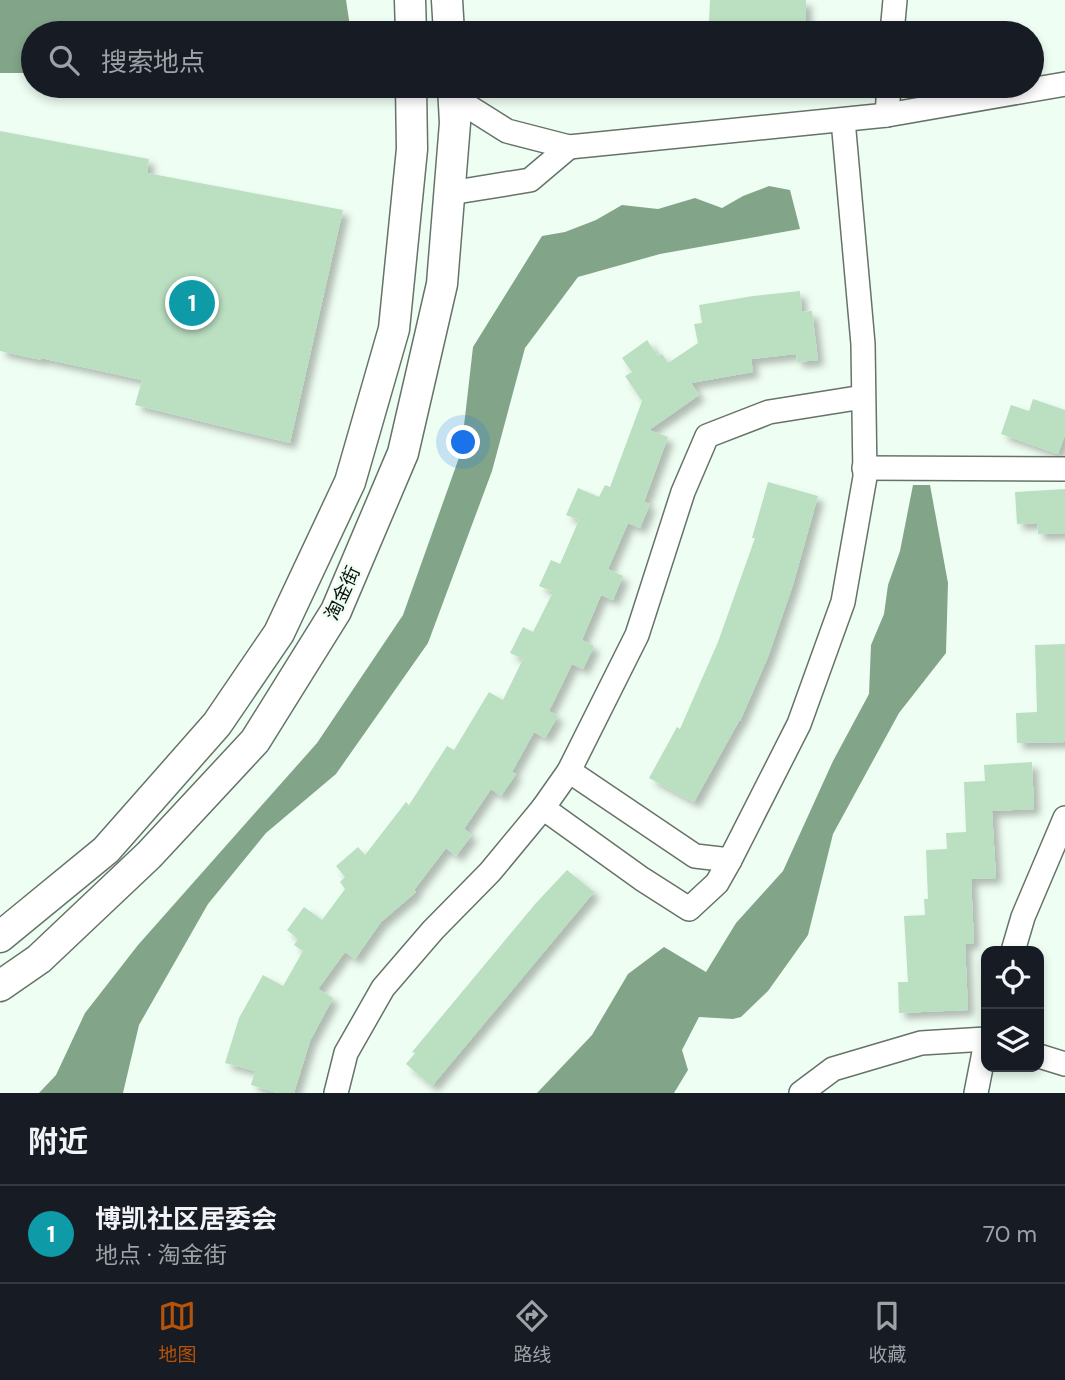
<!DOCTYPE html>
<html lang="zh">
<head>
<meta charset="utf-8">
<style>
	:root { --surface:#171b24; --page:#20242c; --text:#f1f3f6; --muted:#9ea1a6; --line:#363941; --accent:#b45309 }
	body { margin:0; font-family:"DM Sans","Noto Sans SC",sans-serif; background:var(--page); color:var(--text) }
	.controls { position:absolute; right:21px; bottom:21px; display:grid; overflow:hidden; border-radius:14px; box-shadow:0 4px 10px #0003 }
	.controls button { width:63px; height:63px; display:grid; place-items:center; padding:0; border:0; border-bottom:2px solid var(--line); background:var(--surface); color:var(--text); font:35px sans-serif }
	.you { position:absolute; left:464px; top:443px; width:24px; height:24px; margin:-18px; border:5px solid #fff; border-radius:50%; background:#1a73e8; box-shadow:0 0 0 10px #1a73e833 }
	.badge { display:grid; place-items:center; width:46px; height:46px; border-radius:50%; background:var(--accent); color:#fff; font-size:23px; font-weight:700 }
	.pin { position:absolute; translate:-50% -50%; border:4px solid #fff; box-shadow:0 2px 7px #0006 }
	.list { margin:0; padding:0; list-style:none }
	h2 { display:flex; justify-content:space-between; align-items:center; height:91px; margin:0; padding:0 28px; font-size:30px }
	h2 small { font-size:23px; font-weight:400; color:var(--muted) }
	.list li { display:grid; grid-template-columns:46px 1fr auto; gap:21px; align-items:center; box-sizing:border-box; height:98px; padding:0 28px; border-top:2px solid var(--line) }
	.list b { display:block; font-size:26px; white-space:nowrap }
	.list p { margin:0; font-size:23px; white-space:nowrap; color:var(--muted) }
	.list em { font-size:23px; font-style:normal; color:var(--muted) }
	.icon { flex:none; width:38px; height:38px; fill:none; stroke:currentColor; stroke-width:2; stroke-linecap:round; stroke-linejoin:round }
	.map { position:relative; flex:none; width:1065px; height:1093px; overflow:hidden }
	.search { position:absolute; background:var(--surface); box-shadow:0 4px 10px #0003; left:21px; right:21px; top:21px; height:77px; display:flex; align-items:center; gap:18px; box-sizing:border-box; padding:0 24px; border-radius:38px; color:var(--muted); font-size:26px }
	.sheet { height:189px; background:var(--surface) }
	nav { display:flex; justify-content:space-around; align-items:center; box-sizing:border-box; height:98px; border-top:2px solid var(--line); background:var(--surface); font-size:19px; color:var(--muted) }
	nav a { display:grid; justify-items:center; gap:4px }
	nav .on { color:var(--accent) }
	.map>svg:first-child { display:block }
</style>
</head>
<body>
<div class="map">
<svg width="1065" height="1093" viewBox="0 0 1065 1093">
	<defs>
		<filter id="shadow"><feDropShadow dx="6" dy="6" stdDeviation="3.5" flood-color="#0004"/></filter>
	</defs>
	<rect width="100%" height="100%" fill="#effef2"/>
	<g fill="#82a589">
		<path d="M0 0H346L351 33H33V73H0Z"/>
		<path d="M769 186 790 190 800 229 660 254 578 277 525 348 492 471 428 643 336 774 266 833 208 904 139 1025 123 1093H39L56 1075 85 1013 138 945 317 743 403 615 461 452 473 347 542 236 565 232 596 220 622 205 658 209 695 198 722 208 743 196Z"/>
		<path d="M913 485H930L948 583 946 653 899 713 833 834 808 935 768 991 741 1017 733 1019 699 1017 682 1050 688 1070 674 1093H537L592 1035 628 974 664 947 706 972 736 923 783 871 833 761 869 694 871 645 884 614 888 585 900 551Z"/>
	</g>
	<g fill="#badfc1" filter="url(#shadow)">
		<path d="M710 0H806V26L709 22Z"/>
		<path d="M0 131 149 159 147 173 343 210 290 443 135 405 142 380 41 358V360L0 351Z"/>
		<path d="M800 291 802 312 812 311 818 360 797 362 796 354 751 359 753 372 691 383 699 395 649 430 668 437 644 502 650 504 640 528 628 523 608 569 623 576 613 600 601 595 582 640 594 646 583 669 572 664 549 711 558 716 545 738 534 732 512 772 516 774 501 796 491 789 464 829 472 835 456 856 446 848 414 890 416 892 381 922 355 959 345 952 318 989 333 998 310 1041 294 1093H278L251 1085 255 1071 225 1063 239 1018 263 975 283 986 303 951 294 945 298 939 287 930 304 907 322 920 345 889 340 882 345 877 336 866 358 847 365 855 406 802 409 805 447 746 454 750 489 692 503 700 523 659 510 653 523 627 533 632 553 592 539 586 551 560 560 564 579 520 566 515 578 488 599 497 605 485 610 487 642 401 625 376 632 372 622 358 647 340 658 356 662 354 668 363 698 343 694 324 702 323 699 305 753 296Z"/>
		<path d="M1033 399 1065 410V435L1058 454 1001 434 1011 405 1029 411Z"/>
		<path d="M768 482 818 496 793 585 768 657 740 721H739L694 802 649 778 677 727 680 729 718 642 755 538H752Z"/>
		<path d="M1065 489V533L1038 534 1037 523 1017 524 1015 492Z"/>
		<path d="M1065 644V742L1017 743 1016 713 1037 712 1035 645Z"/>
		<path d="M1032 762 1034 809 992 811 996 878 971 879 974 943 965 944 968 1010 899 1013 898 982H908L904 916 925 915 924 899H928L926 850 947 849 946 833 966 832 964 782 985 781 984 765Z"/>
		<path d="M567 870 594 892 432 1086 406 1064 415 1053 412 1052 536 903Z"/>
	</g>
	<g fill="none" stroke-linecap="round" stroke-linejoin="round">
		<defs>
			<g id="minor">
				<path d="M892 33 895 0"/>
				<path d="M453 97 507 131 569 147 887 115 889 86"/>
				<path d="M887 115 1065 84"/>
				<path d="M843 120 863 344 865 477 843 602 799 724 730 860 695 856 569 771 637 635 683 492 707 436 769 412 863 397"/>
				<path d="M450 193 530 180 569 147"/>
				<path d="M864 468 1065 469"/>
				<path d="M569 771 543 808 642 879 689 909 717 883 730 860"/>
				<path d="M1013 951 1023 917 1065 818"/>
				<path d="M1039 1056 1065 1064"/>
				<path d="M336 1093 346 1053 383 988 433 930 490 872 543 808"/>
				<path d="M801 1093 833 1069 921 1043 986 1039"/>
				<path d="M976 1093 986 1042"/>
			</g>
			<g id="tertiary">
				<path d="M410 0 411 33"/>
				<path d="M447 0 449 33"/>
				<path d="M0 937 106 850 217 724 279 633 350 482 394 329 412 149 411 86"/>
				<path d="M0 986 39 959 149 855 255 741 336 611 403 453 442 284 455 123 453 86"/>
			</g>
		</defs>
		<use href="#minor" stroke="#667368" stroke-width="26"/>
		<use href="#tertiary" stroke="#667368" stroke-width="33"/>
		<use href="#minor" stroke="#fff" stroke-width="23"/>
		<use href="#tertiary" stroke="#fff" stroke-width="30"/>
	</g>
	<g text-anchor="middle" stroke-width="5" stroke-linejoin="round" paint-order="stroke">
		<g font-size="19" fill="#0c110d" stroke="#effef2">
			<text transform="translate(342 593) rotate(-65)" y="7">淘金街</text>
		</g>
	</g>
</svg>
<div class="controls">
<button><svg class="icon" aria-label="locate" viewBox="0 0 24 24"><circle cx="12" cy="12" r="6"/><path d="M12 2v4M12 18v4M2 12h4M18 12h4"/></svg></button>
<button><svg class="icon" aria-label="layers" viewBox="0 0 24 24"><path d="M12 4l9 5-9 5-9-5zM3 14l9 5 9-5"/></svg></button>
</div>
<div class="you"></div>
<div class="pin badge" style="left:192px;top:303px;background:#0f9aa8">1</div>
<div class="search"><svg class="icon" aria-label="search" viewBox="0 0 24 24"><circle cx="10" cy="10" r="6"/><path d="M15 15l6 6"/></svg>搜索地点</div>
</div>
<section class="sheet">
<h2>附近<small></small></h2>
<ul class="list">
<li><span class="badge" style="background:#0f9aa8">1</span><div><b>博凯社区居委会</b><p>地点 · 淘金街</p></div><em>70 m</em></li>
</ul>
</section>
<nav>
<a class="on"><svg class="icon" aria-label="map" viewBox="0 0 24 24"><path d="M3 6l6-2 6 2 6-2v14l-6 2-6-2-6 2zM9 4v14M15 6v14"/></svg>地图</a>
<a><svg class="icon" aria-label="directions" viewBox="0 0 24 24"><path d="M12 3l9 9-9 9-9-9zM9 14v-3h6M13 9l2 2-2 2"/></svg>路线</a>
<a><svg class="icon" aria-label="saved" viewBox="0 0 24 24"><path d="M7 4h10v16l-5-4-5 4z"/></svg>收藏</a>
</nav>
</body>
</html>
